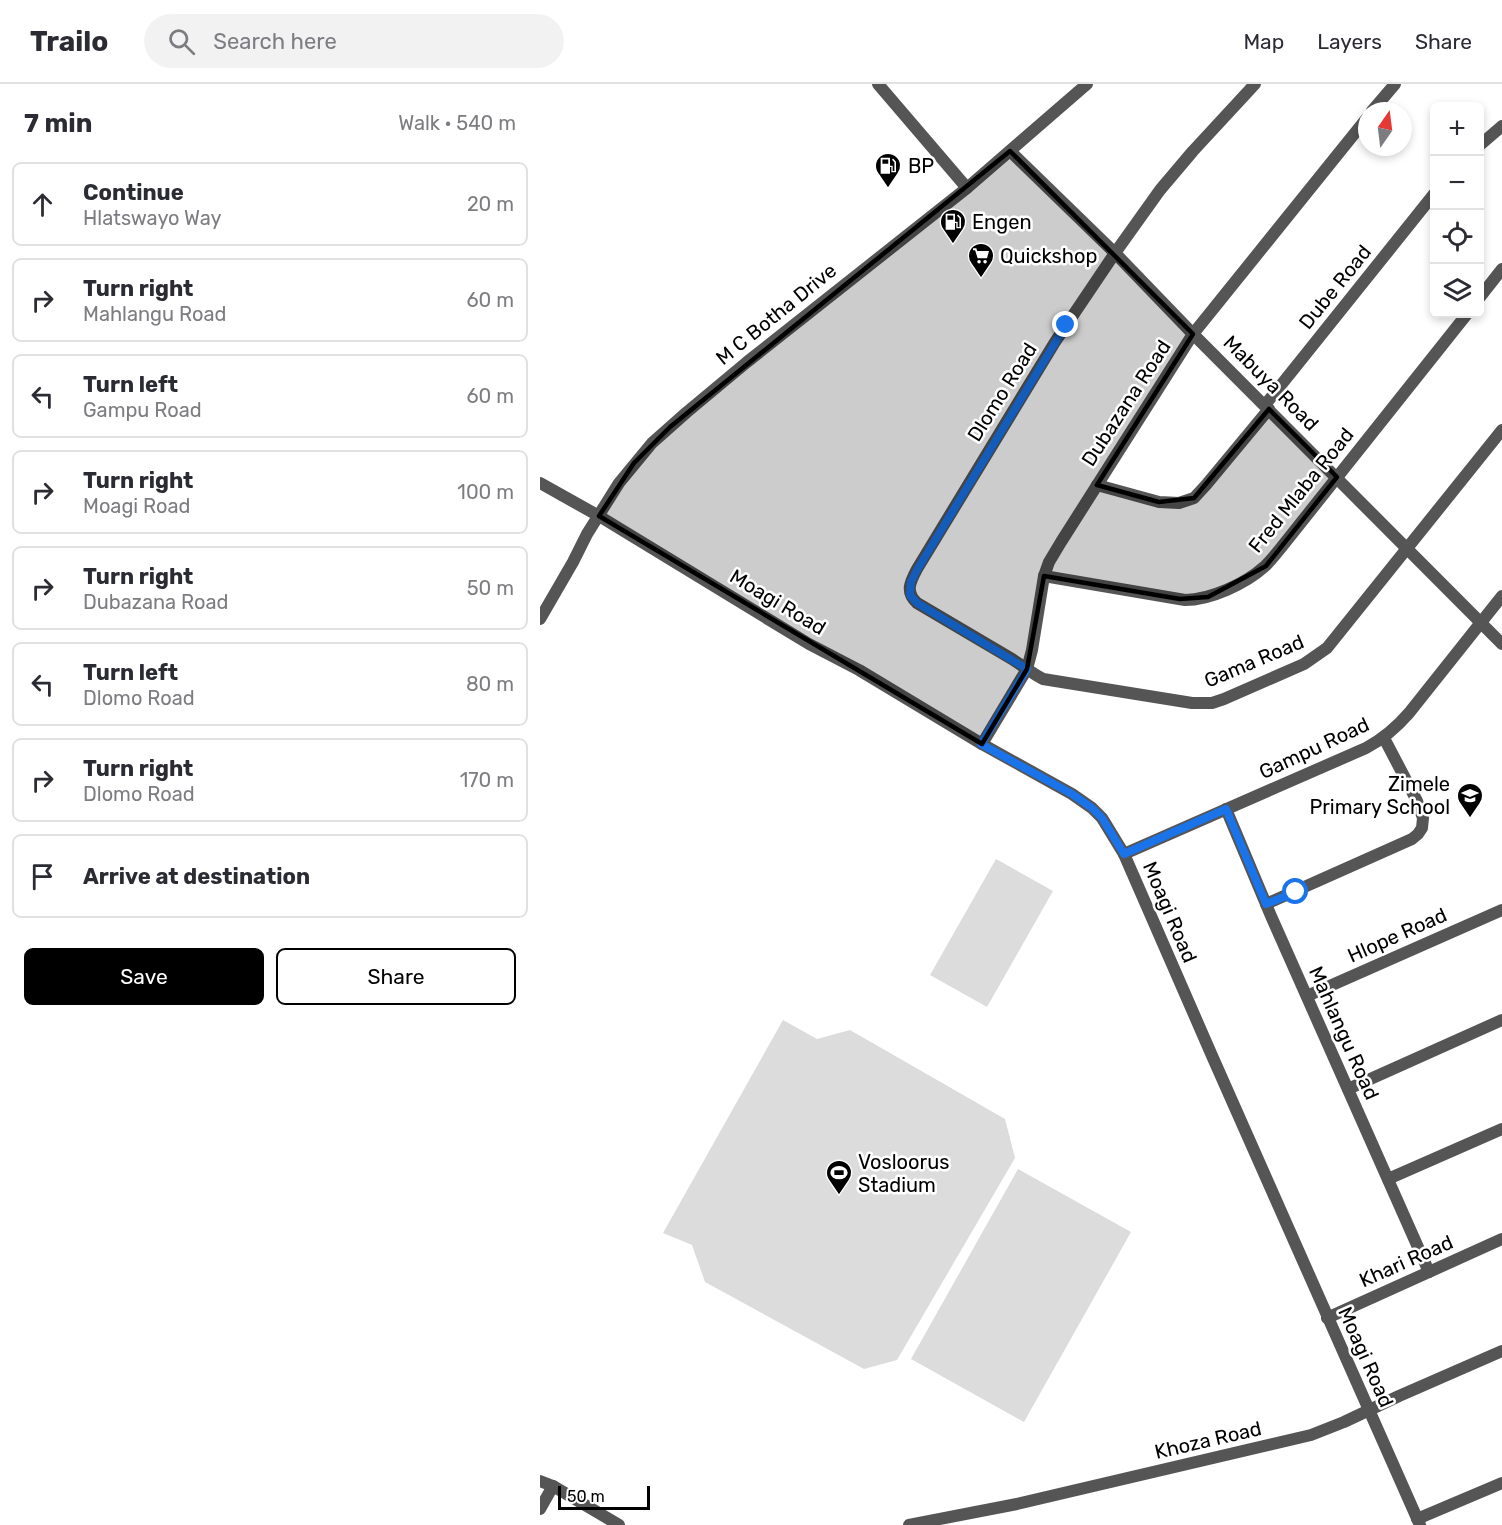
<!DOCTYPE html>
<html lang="en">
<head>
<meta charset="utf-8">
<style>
	:root { --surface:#fff; --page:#f2f2f3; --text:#2b2b33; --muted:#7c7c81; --line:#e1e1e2; --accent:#000 }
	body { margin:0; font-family:Rubik,sans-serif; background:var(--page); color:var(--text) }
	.controls { position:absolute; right:18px; top:18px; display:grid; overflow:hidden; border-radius:9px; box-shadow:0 3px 9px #0003 }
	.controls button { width:54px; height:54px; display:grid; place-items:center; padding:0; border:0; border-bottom:2px solid var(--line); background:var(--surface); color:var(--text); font:30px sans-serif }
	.compass { position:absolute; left:818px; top:18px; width:54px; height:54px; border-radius:50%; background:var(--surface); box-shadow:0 3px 9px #0003; rotate:14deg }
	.scale { position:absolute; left:18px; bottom:15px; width:92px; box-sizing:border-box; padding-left:6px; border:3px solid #000; border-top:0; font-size:16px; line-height:21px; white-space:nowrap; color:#000; -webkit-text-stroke:4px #fff; paint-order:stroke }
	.stop { position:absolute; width:18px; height:18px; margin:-14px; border:4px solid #1a73e8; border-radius:50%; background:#fff }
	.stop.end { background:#1a73e8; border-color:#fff; box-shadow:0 2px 6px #0008 }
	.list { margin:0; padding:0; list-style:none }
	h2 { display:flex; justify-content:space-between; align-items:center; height:78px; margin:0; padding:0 24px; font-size:26px }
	h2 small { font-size:20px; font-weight:400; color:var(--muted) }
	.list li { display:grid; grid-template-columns:39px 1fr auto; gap:18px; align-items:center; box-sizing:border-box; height:84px; margin:0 12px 12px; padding:0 12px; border:2px solid var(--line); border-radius:9px }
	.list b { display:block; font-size:22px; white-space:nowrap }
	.list p { margin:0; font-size:20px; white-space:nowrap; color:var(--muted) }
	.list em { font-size:20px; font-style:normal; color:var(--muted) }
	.actions { display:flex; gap:12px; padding:18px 24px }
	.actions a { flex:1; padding:14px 0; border:2px solid var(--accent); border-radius:9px; text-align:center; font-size:21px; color:var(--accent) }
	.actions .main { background:var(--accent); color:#fff }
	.icon { flex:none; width:33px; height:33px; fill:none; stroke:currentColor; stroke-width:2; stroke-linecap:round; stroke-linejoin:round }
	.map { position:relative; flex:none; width:962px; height:1441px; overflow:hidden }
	header { display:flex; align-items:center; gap:36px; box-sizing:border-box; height:84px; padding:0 30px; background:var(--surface); border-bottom:2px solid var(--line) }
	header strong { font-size:28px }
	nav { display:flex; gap:33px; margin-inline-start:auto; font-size:21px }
	.search { width:420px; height:54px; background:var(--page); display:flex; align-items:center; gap:15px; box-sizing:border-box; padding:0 21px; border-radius:33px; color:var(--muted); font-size:22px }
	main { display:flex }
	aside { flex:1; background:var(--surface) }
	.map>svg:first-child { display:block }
</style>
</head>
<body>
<header>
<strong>Trailo</strong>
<div class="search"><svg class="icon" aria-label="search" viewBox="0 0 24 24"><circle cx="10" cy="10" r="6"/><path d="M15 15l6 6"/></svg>Search here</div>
<nav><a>Map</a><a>Layers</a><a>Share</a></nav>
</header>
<main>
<aside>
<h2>7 min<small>Walk · 540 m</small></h2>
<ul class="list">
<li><svg class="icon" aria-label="ahead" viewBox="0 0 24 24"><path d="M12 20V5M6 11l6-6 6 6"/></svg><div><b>Continue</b><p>Hlatswayo Way</p></div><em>20 m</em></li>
<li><svg class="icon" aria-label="right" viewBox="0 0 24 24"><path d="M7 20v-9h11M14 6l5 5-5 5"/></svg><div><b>Turn right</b><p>Mahlangu Road</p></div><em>60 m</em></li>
<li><svg class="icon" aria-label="left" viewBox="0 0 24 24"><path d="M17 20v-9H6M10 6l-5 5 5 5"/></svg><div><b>Turn left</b><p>Gampu Road</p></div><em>60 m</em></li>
<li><svg class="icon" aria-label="right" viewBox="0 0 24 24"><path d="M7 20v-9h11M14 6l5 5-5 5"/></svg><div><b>Turn right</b><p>Moagi Road</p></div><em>100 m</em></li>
<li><svg class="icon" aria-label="right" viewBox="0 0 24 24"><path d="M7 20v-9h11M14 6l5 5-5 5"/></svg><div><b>Turn right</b><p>Dubazana Road</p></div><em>50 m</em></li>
<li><svg class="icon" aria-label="left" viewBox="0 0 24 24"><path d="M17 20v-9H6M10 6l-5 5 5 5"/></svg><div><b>Turn left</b><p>Dlomo Road</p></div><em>80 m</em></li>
<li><svg class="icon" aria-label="right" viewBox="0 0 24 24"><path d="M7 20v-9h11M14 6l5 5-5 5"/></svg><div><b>Turn right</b><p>Dlomo Road</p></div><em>170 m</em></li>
<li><svg class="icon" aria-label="arrive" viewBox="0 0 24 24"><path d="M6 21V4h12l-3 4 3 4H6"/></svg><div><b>Arrive at destination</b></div></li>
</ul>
<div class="actions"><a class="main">Save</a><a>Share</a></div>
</aside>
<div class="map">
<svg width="962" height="1441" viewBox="0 0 962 1441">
	<rect width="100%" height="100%" fill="#fff"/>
	<g fill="#dcdcdc">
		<path d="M456 775 513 807 447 923 390 891Z"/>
		<path d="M243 936 277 955 310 946 465 1035 475 1074 357 1276 324 1285 165 1198 152 1161 123 1149Z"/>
		<path d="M478 1085 591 1148 484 1338 371 1275Z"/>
	</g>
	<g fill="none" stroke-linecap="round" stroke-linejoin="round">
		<g stroke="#555" stroke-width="12">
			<path d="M715 0 653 67 620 106 575 169 515 258 377 485C370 498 365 508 377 519L472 575 496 591 503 595 652 619H672L684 615 764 580 787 564 962 346"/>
			<path d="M832 27 855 0"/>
			<path d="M940 61 962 42"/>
			<path d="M470 67 575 169 653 250 962 560"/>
			<path d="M940 213 962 185"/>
			<path d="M725 321 894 110"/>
			<path d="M557 401 619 418 639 419 654 414 666 401 729 325"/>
			<path d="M504 492 645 516C670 516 705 500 724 483 730 478 735 471 740 465L927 230"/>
			<path d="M442 660 487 585 492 566 504 492 509 478 521 458 653 250 827 34"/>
			<path d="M686 725 731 832 889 1188"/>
			<path d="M584 770 826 664C843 655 856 644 869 629L962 512"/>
			<path d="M726 820 872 755 878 750 882 744 883 734 877 717 844 654"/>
			<path d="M767 912 962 826"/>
			<path d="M808 1005 962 936"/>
			<path d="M848 1095 962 1045"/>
			<path d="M787 1234 962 1155"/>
			<path d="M0 1397 13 1402 79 1441"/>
			<path d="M0 1425 13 1402"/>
			<path d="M877 1435 962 1399"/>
		</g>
		<g stroke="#555" stroke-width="12">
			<path d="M338 0 427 104"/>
			<path d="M0 399 59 432 269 560 319 586 442 660 532 710 552 724 562 734 584 770 673 974 880 1441"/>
			<path d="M0 535 33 478 47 450 79 399 112 359 147 328 207 278 427 104 547 0"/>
			<path d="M369 1441 477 1420 771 1351 804 1338 859 1312 962 1267"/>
		</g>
	</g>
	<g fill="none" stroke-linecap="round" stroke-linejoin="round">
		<path stroke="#1a73e8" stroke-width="8" d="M526 241 377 486 371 498 370 511 377 519 487 585 441 660 532 710 552 724 562 734 584 770 686 725 726 820 756 808"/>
	</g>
	<path fill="#000" fill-opacity="0.2" stroke="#000" stroke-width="4.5" stroke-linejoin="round" d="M470 67 653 250 557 401 619 418 654 414 729 325 797 393 726 482 668 513 640 515 504 492 487 585 442 660 59 432 94 379 130 343Z"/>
	<defs>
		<symbol id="fuel-pin" viewBox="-11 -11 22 30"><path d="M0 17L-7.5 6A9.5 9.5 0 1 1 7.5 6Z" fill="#000" stroke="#fff"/><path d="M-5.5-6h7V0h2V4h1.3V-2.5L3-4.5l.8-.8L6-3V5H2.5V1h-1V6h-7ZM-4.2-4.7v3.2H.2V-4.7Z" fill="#fff"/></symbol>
		<symbol id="supermarket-pin" viewBox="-11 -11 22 30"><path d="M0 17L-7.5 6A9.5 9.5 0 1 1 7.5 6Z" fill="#000" stroke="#fff"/><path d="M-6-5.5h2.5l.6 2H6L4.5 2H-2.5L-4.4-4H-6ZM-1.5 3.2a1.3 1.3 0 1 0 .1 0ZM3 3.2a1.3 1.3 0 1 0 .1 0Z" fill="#fff"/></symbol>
		<symbol id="school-pin" viewBox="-11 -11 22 30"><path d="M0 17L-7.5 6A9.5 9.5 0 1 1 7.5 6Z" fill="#000" stroke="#fff"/><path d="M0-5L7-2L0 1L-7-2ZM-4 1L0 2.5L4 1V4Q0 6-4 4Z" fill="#fff"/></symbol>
		<symbol id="stadium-pin" viewBox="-11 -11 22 30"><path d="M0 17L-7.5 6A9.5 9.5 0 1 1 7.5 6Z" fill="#000" stroke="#fff"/><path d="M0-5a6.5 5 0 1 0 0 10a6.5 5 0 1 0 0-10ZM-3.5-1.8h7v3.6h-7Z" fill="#fff"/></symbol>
	</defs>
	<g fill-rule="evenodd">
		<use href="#fuel-pin" x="333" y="67" width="30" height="40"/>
		<use href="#fuel-pin" x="398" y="123" width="30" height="40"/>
		<use href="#supermarket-pin" x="426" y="157" width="30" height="40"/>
		<use href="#school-pin" x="915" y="697" width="30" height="40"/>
		<use href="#stadium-pin" x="284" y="1074" width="30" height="40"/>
	</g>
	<g text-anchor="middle" stroke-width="5" stroke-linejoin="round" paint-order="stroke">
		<g font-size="20" fill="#000" stroke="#fff" text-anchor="start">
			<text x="368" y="89">BP</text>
			<text x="432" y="145">Engen</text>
			<text x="460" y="179">Quickshop</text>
			<text x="910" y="707" text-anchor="end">Zimele<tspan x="910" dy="23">Primary School</tspan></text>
			<text x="318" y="1085">Vosloorus<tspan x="318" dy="23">Stadium</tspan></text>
		</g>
		<g font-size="20" fill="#000" stroke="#fff">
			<text transform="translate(795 203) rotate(-51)" y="7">Dube Road</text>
			<text transform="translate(236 230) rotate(-39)" y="7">M C Botha Drive</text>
			<text transform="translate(731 299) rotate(45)" y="7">Mabuya Road</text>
			<text transform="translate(462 308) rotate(-58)" y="7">Dlomo Road</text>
			<text transform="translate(586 319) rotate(-57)" y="7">Dubazana Road</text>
			<text transform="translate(761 406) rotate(-51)" y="7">Fred Mlaba Road</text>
			<text transform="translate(238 518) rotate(31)" y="7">Moagi Road</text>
			<text transform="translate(714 577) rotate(-23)" y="7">Gama Road</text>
			<text transform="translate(774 664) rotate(-25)" y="7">Gampu Road</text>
			<text transform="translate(630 828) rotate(67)" y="7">Moagi Road</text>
			<text transform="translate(857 851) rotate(-24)" y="7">Hlope Road</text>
			<text transform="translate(804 949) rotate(66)" y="7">Mahlangu Road</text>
			<text transform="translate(866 1177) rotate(-24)" y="7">Khari Road</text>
			<text transform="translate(826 1273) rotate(66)" y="7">Moagi Road</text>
			<text transform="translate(668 1356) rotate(-13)" y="7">Khoza Road</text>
		</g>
	</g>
</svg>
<div class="controls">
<button>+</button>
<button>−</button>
<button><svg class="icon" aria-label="locate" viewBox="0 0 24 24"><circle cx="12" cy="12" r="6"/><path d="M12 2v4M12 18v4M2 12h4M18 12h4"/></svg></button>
<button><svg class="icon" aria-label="layers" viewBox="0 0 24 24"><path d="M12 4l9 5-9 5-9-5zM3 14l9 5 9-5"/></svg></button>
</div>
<svg class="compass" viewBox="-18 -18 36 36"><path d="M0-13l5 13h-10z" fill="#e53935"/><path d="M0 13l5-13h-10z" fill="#7c7c81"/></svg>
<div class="scale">50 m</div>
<div class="stop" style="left:756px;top:808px"></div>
<div class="stop end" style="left:526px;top:241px"></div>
</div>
</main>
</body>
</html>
